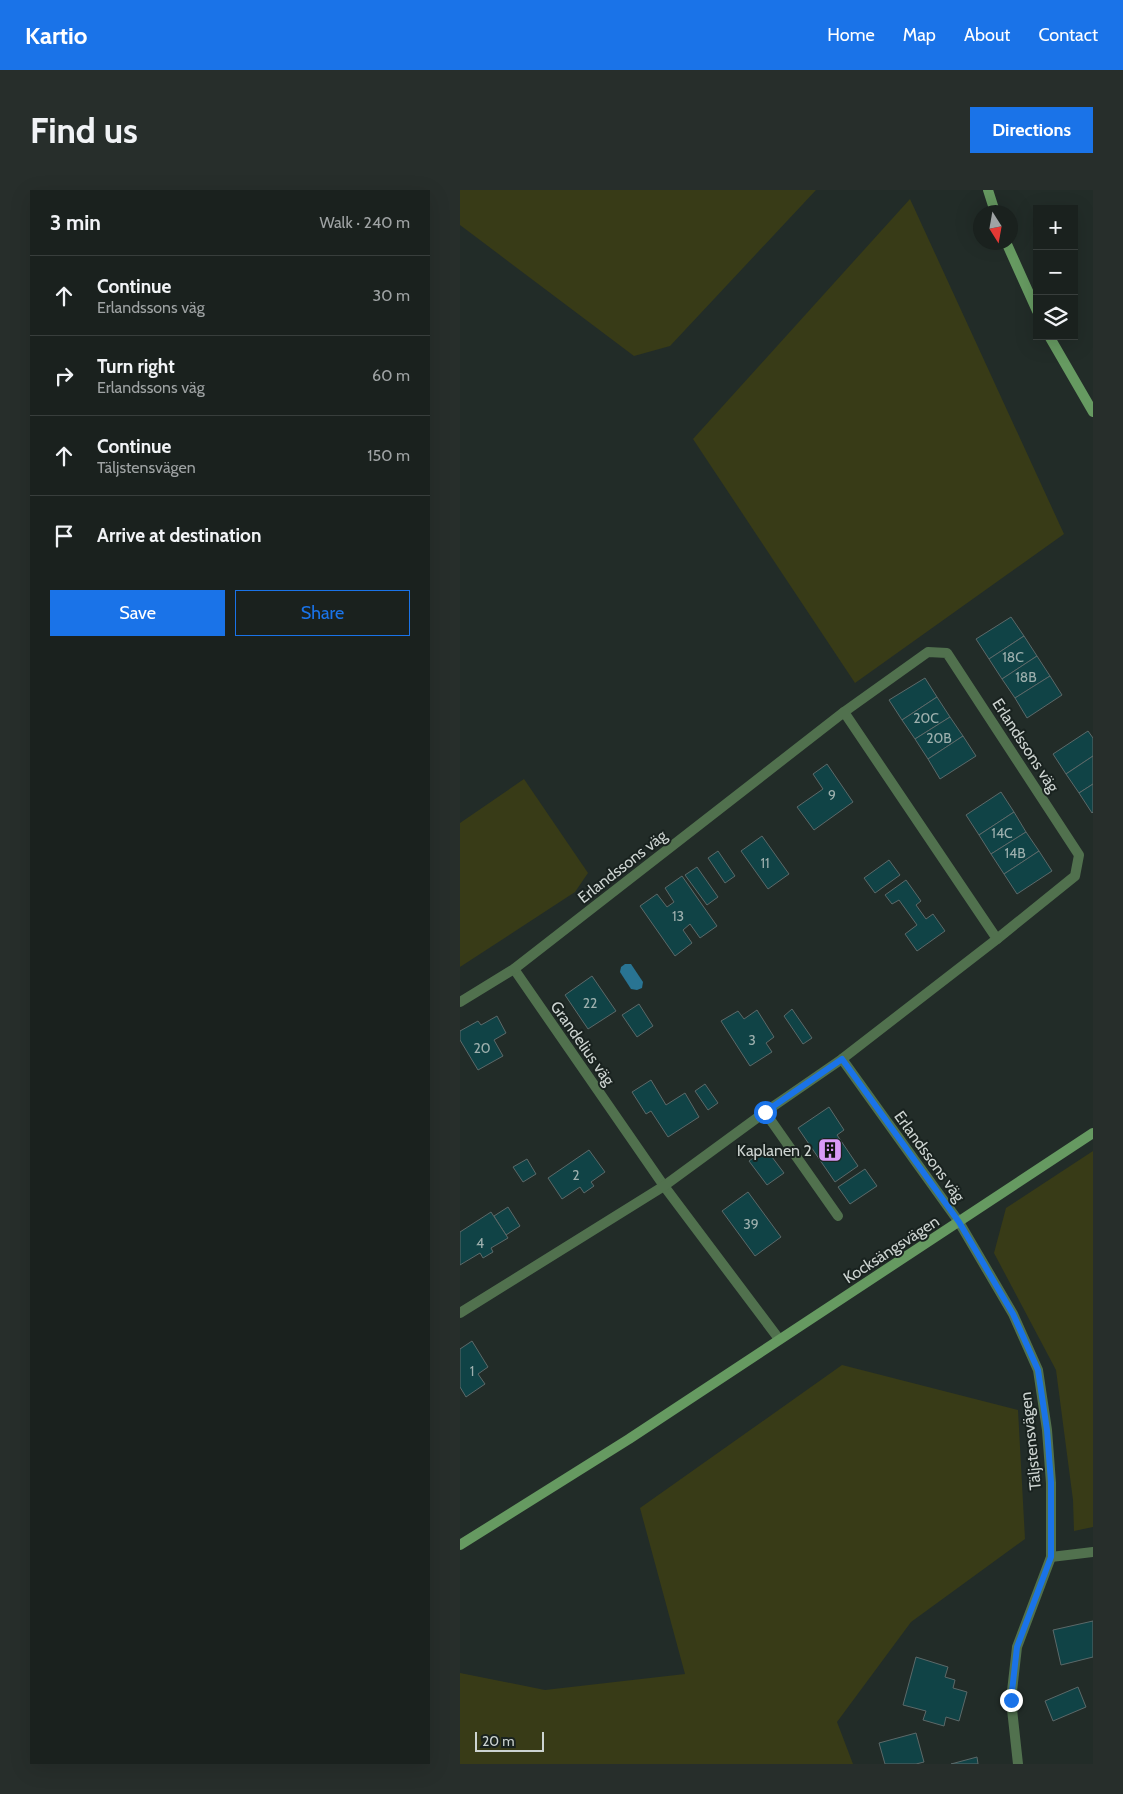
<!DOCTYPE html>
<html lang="en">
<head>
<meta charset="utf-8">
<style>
	:root { --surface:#1a211e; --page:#272e2b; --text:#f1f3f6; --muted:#9fa3a4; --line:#383e3c; --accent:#1a73e8 }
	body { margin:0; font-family:Cabin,sans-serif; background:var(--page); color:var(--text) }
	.controls { position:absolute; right:15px; top:15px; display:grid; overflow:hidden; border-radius:0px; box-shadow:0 5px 20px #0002 }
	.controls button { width:45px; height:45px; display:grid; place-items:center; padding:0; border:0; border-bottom:1px solid var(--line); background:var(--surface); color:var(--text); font:25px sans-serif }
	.compass { position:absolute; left:513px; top:15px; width:45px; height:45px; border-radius:50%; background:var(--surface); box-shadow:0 5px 20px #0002; rotate:169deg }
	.scale { position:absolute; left:15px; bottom:12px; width:69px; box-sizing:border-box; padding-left:5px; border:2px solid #cdd4d1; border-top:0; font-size:14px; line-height:18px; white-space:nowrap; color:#cdd4d1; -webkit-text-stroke:4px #19221f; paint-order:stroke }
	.stop { position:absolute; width:15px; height:15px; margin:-11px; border:4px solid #1a73e8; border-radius:50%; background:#fff }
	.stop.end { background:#1a73e8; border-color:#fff; box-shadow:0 1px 5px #0008 }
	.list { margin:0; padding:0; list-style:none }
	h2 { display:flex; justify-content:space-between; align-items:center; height:65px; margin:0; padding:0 20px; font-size:21px }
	h2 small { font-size:16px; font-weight:400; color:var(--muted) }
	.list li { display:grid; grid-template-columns:32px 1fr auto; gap:15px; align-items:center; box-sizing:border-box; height:80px; padding:0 20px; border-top:1px solid var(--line) }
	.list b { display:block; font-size:19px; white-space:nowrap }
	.list p { margin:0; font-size:16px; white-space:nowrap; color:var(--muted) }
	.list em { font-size:16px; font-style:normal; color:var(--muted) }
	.actions { display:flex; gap:10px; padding:15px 20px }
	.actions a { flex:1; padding:11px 0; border:1px solid var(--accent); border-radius:0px; text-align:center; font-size:18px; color:var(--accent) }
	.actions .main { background:var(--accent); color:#fff }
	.icon { flex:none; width:28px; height:28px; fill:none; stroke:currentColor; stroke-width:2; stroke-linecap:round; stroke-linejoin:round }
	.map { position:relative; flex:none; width:633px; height:1574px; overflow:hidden; border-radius:0px }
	header { display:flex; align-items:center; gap:30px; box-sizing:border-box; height:70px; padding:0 25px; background:var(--accent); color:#fff }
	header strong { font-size:24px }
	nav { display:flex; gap:28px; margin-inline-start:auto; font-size:18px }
	.intro { display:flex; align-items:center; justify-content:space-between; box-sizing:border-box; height:120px; padding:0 30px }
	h1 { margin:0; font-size:35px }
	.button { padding:12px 22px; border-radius:0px; background:var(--accent); color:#fff; font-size:18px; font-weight:700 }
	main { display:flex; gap:30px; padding:0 30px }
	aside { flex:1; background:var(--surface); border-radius:0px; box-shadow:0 5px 20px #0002 }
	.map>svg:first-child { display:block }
</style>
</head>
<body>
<header>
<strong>Kartio</strong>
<nav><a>Home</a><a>Map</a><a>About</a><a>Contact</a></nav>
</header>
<div class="intro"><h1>Find us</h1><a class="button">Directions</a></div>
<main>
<aside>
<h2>3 min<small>Walk · 240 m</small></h2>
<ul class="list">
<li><svg class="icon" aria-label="ahead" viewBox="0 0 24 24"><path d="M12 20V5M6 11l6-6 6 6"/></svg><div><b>Continue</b><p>Erlandssons väg</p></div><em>30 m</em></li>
<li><svg class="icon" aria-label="right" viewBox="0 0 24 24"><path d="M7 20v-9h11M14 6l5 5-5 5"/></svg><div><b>Turn right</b><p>Erlandssons väg</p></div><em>60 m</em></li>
<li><svg class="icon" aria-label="ahead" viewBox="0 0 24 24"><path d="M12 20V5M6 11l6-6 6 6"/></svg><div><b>Continue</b><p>Täljstensvägen</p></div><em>150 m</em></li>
<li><svg class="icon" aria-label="arrive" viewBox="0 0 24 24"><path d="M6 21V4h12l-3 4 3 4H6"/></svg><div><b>Arrive at destination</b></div></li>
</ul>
<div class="actions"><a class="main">Save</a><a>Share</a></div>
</aside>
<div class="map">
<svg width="633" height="1574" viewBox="0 0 633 1574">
	<rect width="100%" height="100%" fill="#222c28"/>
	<g fill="#383b17">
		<path d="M0 0H356L210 156 174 166 0 35Z"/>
		<path d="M450 9 604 344 395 493 233 249Z"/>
		<path d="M64 589 128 683 115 702 0 777V633Z"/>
		<path d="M633 961V1337L614 1341 613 1310 596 1180 534 1063 546 1018Z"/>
		<path d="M382 1175 558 1220 565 1349 451 1432 377 1532 393 1574H0V1483L85 1500 225 1484 180 1318Z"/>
	</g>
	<path fill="#297493" d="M165 774H171L183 792 182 798 177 800 171 799 160 782 161 777Z"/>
	<g fill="#104346" stroke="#5c6969">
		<path d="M551 427 564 446 529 469 516 449Z"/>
		<path d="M564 446 577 466 542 489 529 469Z"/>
		<path d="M577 466 590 486 555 508 542 489Z"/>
		<path d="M590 486 602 505 567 528 555 508Z"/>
		<path d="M465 488 477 507 442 530 429 510Z"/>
		<path d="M477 507 490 527 455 549 442 530Z"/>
		<path d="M490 527 503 546 468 569 455 549Z"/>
		<path d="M628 541 633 548V566L606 584 593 564Z"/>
		<path d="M503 546 516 566 480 589 468 569Z"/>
		<path d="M633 566V594L619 603 606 584Z"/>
		<path d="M367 574 393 612 354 640 337 617 363 599 353 584Z"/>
		<path d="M633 594V622L632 623 619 603Z"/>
		<path d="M541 602 554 622 519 645 506 625Z"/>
		<path d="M554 622 566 642 531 664 519 645Z"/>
		<path d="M566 642 579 661 544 684 531 664Z"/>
		<path d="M302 646 329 684 308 699 281 661Z"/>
		<path d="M258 661 275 686 265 693 248 668Z"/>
		<path d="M579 661 592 681 557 704 544 684Z"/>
		<path d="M429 670 440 685 415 703 404 688Z"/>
		<path d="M237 677 258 707 247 715 225 685Z"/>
		<path d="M222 686 257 736 240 748 230 734 223 740 232 753 215 766 180 716 197 704 207 717 214 712 205 698Z"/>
		<path d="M446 690 461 711 456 715 466 729 473 724 485 741 457 761 445 744 457 735 439 710 432 714 425 705Z"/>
		<path d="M132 786 156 821 128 839 105 805Z"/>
		<path d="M179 814 193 836 177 847 162 825Z"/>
		<path d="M332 819 352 848 343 854 324 826Z"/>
		<path d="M297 820 314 847 306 853 312 862 290 876 261 831 278 821 284 829Z"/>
		<path d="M37 826 46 843 34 850 43 866 18 880 0 850V841L18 831 21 835Z"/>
		<path d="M191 890 206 915 225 903 239 927 208 947 191 921 186 924 172 902Z"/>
		<path d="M245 894 258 913 248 920 235 901Z"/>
		<path d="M369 917 384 940 377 945 398 976 375 992 338 938Z"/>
		<path d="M306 959 324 983 307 995 289 971Z"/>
		<path d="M129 960 145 982 131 992 134 996 124 1003 120 997 102 1009 88 988Z"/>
		<path d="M67 969 76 984 63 992 53 977Z"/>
		<path d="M405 979 417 996 390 1014 378 997Z"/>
		<path d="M288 1002 321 1047 295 1066 262 1021Z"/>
		<path d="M48 1017 60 1036 46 1045 34 1026Z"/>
		<path d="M31 1022 48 1048 31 1058 33 1062 23 1068 20 1063 0 1075V1042Z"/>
		<path d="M12 1151 28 1177 18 1184 25 1194 6 1207 0 1197V1159Z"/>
		<path d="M633 1431V1467L601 1475 593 1440Z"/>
		<path d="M456 1467 488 1477 485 1487 495 1490 493 1498 507 1502 499 1531 486 1527 484 1536 463 1530 466 1521 443 1515Z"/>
		<path d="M618 1497 626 1517 593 1531 585 1511Z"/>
		<path d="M456 1543 464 1572 456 1574H425L419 1553Z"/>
		<path d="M517 1567 518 1574H491Z"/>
	</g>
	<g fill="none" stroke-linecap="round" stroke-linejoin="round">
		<path stroke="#51714e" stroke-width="10" d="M305 922 378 1026"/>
		<g stroke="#51714e" stroke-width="10">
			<path d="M384 522 468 462 487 463 619 665 615 686 537 749"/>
			<path d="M54 779 204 996 319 1149"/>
			<path d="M0 812 54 779 384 522 537 749 382 869 305 922 204 996 0 1123"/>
			<path d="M382 869 499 1032 553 1124 578 1180 587 1240 591 1293V1367L557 1457 551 1510 558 1574"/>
			<path d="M591 1367 633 1362"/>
		</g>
		<g stroke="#669a61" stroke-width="10">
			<path d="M528 0 535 22"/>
			<path d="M546 52 577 121"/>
			<path d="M589 146 633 222"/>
			<path d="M0 1355 169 1249 633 943"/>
		</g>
	</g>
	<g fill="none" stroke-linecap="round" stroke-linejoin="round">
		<path stroke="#1a73e8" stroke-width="6" d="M305 922 382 869 499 1032 553 1124 578 1180 587 1240 591 1292V1367L557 1457 551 1510"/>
	</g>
	<defs>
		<symbol id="building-square" viewBox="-11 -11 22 22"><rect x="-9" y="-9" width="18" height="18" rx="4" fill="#da9af7" stroke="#19221f"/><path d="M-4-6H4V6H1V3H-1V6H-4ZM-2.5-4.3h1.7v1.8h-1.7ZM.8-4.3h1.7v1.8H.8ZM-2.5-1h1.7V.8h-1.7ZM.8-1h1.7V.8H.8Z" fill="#111"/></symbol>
	</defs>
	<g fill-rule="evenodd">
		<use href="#building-square" x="356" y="946" width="28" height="28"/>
	</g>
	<g text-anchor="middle" stroke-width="4" stroke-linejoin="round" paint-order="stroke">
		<g font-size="14" fill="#9eb0ae">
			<text x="553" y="472">18C</text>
			<text x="566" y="492">18B</text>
			<text x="466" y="533">20C</text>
			<text x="479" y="553">20B</text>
			<text x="372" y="610">9</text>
			<text x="542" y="648">14C</text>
			<text x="555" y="668">14B</text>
			<text x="305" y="678">11</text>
			<text x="218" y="731">13</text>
			<text x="130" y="818">22</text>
			<text x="292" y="855">3</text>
			<text x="22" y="863">20</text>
			<text x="116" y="990">2</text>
			<text x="291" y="1039">39</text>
			<text x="20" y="1058">4</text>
			<text x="12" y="1186">1</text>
		</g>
		<g font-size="16" fill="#cdd4d1" stroke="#19221f">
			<text transform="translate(566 555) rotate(57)" y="6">Erlandssons väg</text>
			<text transform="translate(162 676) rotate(-38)" y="6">Erlandssons väg</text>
			<text transform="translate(123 853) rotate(55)" y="6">Grandelius väg</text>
			<text transform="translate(470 966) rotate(54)" y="6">Erlandssons väg</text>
			<text transform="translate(431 1059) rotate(-33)" y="6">Kocksängsvägen</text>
			<text transform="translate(570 1251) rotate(-96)" y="6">Täljstensvägen</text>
		</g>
		<g font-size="16" fill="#cdd4d1" stroke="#19221f" text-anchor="end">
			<text x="352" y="966">Kaplanen 2</text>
		</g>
	</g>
</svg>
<div class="controls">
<button>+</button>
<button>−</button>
<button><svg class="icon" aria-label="layers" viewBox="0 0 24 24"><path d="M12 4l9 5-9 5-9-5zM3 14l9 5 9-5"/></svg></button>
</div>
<svg class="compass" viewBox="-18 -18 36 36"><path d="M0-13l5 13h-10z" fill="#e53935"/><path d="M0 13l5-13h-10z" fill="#9fa3a4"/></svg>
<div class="scale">20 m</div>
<div class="stop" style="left:305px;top:922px"></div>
<div class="stop end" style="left:551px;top:1510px"></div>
</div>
</main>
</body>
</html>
